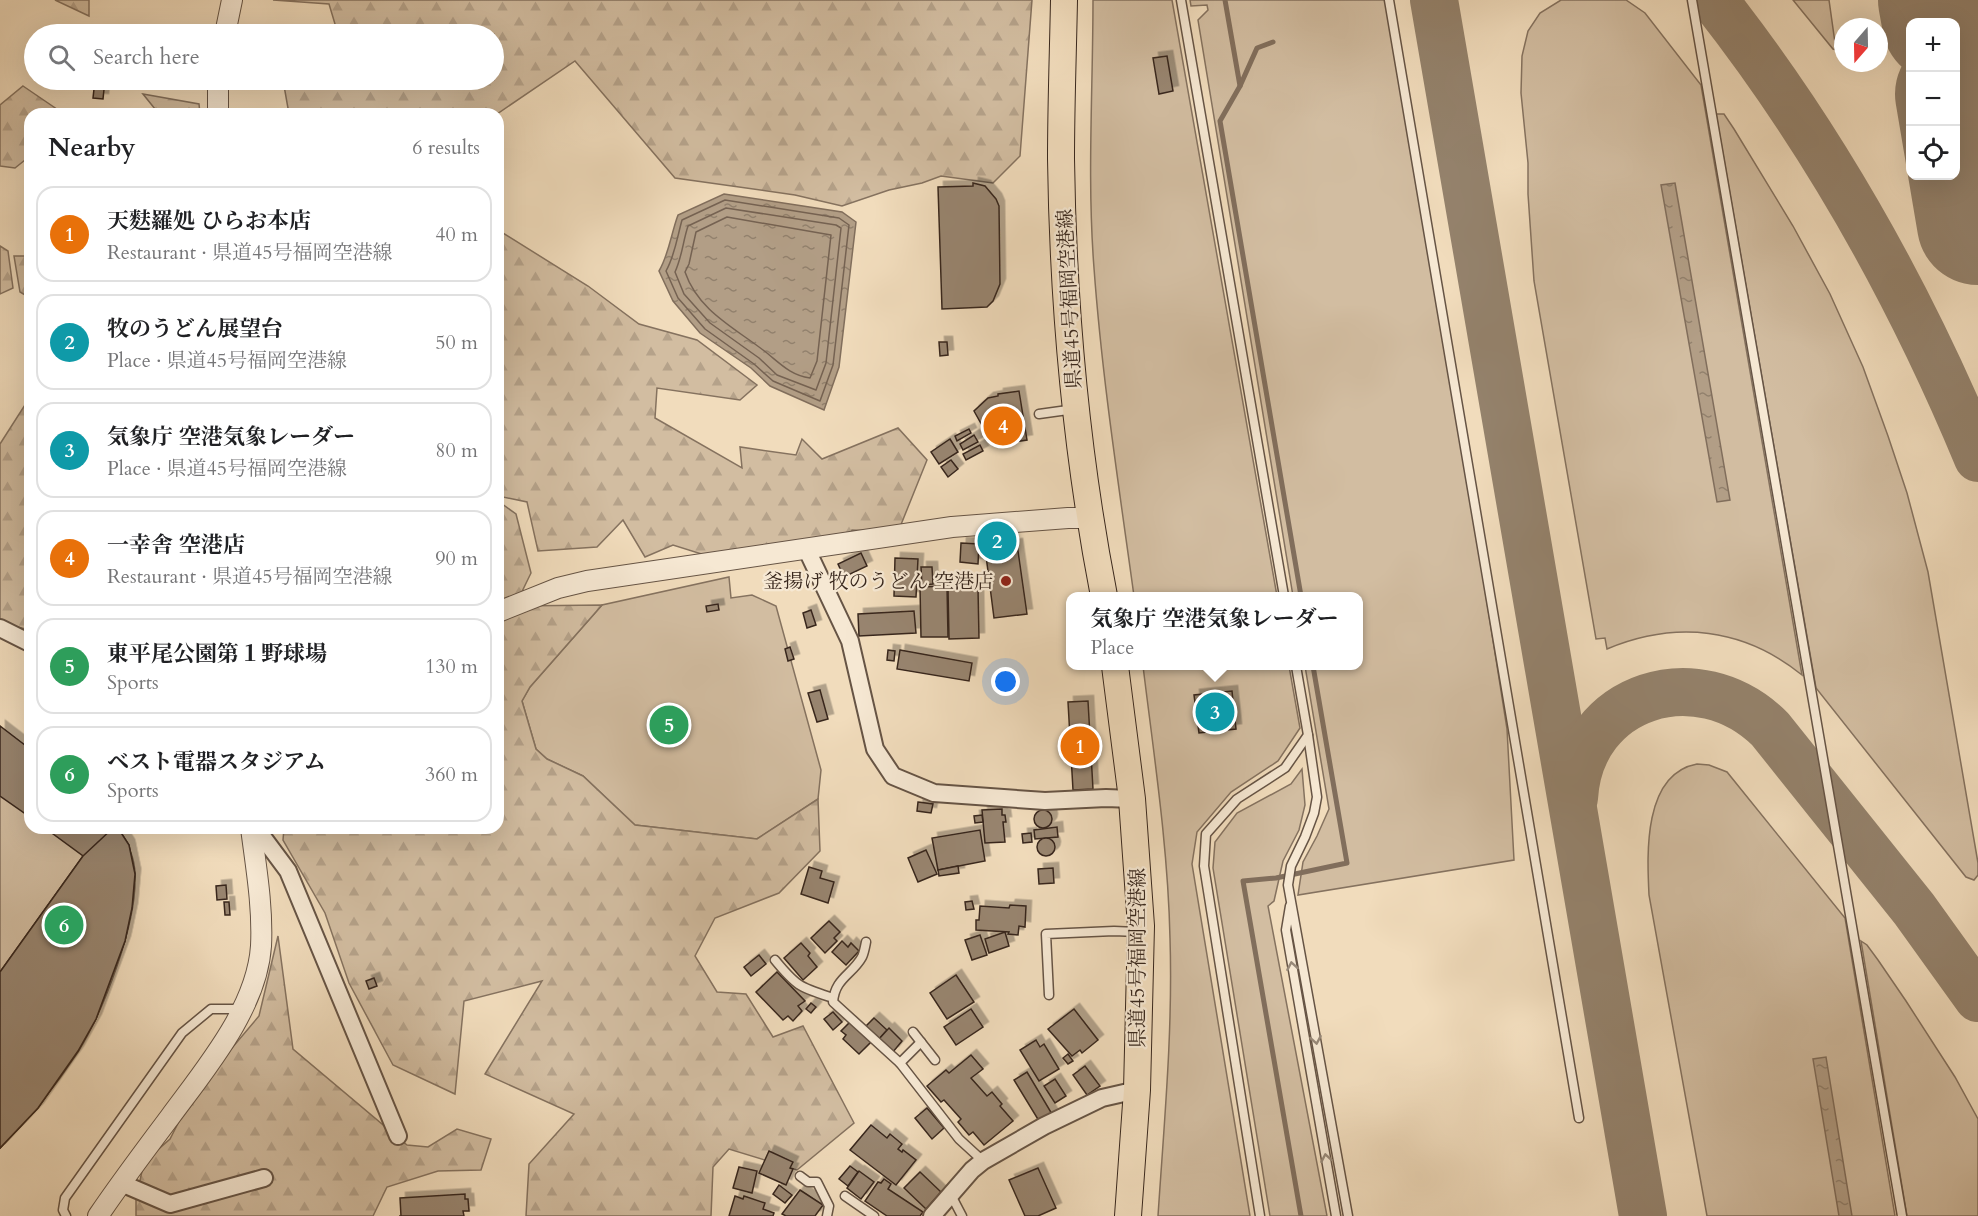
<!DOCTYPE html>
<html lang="en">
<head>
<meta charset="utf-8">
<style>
	:root { --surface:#fff; --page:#f2f2f2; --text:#202124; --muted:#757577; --line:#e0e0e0; --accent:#0f766e }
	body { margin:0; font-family:Cardo,"Noto Serif JP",serif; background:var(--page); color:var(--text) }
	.controls { position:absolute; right:18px; top:18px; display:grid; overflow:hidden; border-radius:12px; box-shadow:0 6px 24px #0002 }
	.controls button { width:54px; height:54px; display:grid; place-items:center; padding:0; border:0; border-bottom:2px solid var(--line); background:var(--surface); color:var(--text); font:30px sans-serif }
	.compass { position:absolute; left:1834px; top:18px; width:54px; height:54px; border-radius:50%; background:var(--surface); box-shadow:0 6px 24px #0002; rotate:200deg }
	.you { position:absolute; left:1006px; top:682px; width:21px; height:21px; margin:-15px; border:4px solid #fff; border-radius:50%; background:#1a73e8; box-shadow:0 0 0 9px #1a73e833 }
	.badge { display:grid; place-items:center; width:39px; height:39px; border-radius:50%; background:var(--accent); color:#fff; font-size:20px; font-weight:700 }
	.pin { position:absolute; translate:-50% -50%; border:3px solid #fff; box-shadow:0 2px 6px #0006 }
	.popup { position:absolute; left:1066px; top:592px; width:297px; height:78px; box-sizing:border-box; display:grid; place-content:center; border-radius:12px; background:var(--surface); filter:drop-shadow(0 2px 4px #0005); font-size:20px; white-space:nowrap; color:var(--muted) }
	.popup b { font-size:22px; color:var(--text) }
	.popup::after { content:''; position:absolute; left:50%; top:100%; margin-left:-12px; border:12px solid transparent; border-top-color:var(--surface) }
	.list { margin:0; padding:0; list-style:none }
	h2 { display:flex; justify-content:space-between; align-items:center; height:78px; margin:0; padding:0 24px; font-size:26px }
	h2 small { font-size:20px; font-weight:400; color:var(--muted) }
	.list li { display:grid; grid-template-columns:39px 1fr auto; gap:18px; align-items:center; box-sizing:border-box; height:96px; margin:0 12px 12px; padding:0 12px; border:2px solid var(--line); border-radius:18px }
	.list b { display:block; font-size:22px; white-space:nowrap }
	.list p { margin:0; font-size:20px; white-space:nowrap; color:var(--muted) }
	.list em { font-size:20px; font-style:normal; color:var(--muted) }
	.icon { flex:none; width:33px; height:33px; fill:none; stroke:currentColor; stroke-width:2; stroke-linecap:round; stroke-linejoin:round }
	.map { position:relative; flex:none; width:1978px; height:1216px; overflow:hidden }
	.search { position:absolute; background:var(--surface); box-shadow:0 6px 24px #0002; left:24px; top:24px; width:480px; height:66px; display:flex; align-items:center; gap:15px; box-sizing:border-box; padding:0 21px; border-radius:33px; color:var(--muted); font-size:22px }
	.panel { position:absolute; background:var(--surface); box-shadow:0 6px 24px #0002; left:24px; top:108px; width:480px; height:726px; border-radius:18px }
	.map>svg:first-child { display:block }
</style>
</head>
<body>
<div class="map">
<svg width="1978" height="1216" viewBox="0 0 1978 1216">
	<defs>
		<pattern id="forest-firs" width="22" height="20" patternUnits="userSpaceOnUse" patternTransform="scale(1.5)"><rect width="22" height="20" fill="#d2bda1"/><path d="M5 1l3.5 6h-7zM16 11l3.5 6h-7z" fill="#b5a28a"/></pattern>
		<pattern id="water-ripples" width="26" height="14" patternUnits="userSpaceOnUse" patternTransform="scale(1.5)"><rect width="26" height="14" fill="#b29e86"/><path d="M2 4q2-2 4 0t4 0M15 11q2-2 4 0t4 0" fill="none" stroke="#92816d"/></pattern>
		<filter id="shadow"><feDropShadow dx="5.5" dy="-5.5" stdDeviation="0" flood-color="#0004"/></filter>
	</defs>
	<rect width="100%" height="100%" fill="#f1dcbc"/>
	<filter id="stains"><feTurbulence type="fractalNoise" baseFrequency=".00333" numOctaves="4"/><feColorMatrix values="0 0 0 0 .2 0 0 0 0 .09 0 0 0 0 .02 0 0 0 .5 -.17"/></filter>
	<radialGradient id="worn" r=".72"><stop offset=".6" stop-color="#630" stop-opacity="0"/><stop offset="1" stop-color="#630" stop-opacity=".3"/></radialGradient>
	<g fill="#d2bda1" stroke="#85725f" stroke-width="1.5">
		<path d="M1093 0H1172L1277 596H1134C1119 487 1102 378 1094 268 1087 179 1093 89 1093 0Z"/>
		<path d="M1190 0H1386L1450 368 1507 729 1514 860 1298 895 1303 862 1317 836 1329 809 1305 666H1359V596H1293L1198 20 1208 10 1207 5 1191 6Z"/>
		<path d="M1561 0H1626L1645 13 1701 85 1802 675C1744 628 1676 620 1607 649L1605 638 1596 639 1534 281 1528 194V163L1521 93 1522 56 1528 31 1540 13Z"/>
		<path d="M1793 0H1829L1836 50 1833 49Z"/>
		<path d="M1716 114H1724L1734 129 1793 226 1830 294 1863 367 1888 436 1907 493 1928 572 1978 863V875L1974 880 1966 877 1816 688Z"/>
		<path d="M729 577 731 598 752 595 776 606 821 770 818 799 757 839 635 825 583 776 547 759 536 749 522 701 530 687 602 605Z"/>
		<path d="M1143 666H1289L1300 728 1278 761 1231 792 1197 832 1192 864 1250 1216H1158C1164 1124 1173 1031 1170 938 1168 847 1154 756 1143 666Z"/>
		<path d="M0 726 30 749V828H118C127 842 135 857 135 875 137 924 104 1010 78 1052 55 1087 29 1119 0 1148Z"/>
		<path d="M1697 764 1709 765 1727 772 1845 918 1895 1216H1707L1649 895C1647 854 1643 774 1697 764Z"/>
		<path d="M1302 769 1305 805 1299 830 1283 861 1274 901 1268 906 1327 1216H1270L1213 868 1215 842 1237 813 1291 784Z"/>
		<path d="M1861 941 1867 945 1878 960 1906 1001 1955 1077 1978 1119V1216H1907Z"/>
	</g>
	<g fill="url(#forest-firs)" stroke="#85725f" stroke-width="1.5">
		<path d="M55 0H89V16Z"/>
		<path d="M273 0H1032L1020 156 993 183 941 176 922 183 889 190 842 206 795 195 675 178 575 61 497 114H289L283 80H494V34H338L329 4Z"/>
		<path d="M23 86 64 114H30V156L15 168 0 166V105Z"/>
		<path d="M143 94 199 104 200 114H159Z"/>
		<path d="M498 230 588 286 639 324 697 340 757 385 740 400 657 388 655 418 742 468 740 447 796 455 802 439 822 459 898 428 927 460 898 532 852 530 845 548 727 562 673 545 645 557 623 520 597 547 538 551 527 502 498 496Z"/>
		<path d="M0 246 8 251 13 288 0 294Z"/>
		<path d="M14 256H30V298L20 292Z"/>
		<path d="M30 397V630L0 623V444Z"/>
		<path d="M498 501 516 514 531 573 515 606 602 605 530 687 522 701 536 749 547 759 583 776 635 825 757 839 818 799 820 851 779 893 715 918 695 956 717 992 746 994 773 1037 803 1026 854 1123 797 1170 729 1149 713 1167 711 1216H526L529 1164 574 1114 485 1074 542 981 464 1001 455 1094 393 1065 349 983 325 913 283 840 284 828H498Z"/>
		<path d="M278 936 293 1049 407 1145 428 1147 457 1129 491 1139 481 1170 438 1171 387 1187 373 1216H136V1199L142 1171 153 1154 170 1139 193 1094 259 1016Z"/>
	</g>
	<g fill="url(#water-ripples)" stroke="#816e5c" stroke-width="1.5">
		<path d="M1675 183 1730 500 1717 502 1661 185Z"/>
		<path d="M724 194 842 212 856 222 839 367 824 410 770 386 751 368 700 333 673 301 659 271C669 254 671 234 678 215Z"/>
		<path d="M1826 1057 1852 1216H1839L1813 1059Z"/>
	</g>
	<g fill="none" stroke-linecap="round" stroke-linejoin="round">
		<g stroke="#756252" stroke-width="1.5">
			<path d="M725 200 839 218 849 225 833 365 820 401 773 381 754 364 705 329 678 298 666 271C675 255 677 238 682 220Z"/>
			<path d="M726 208 836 225 841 228 826 363 816 390 777 375 759 358 710 323 684 294 675 272C682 257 683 241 688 226Z"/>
			<path d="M727 217 831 235 817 361 810 378C789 375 779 362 763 350 733 327 698 310 685 272L689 264 696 232Z"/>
		</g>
		<g stroke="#816e5c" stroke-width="5">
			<path d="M1225 0 1240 86"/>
			<path d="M1273 42 1257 48 1240 86 1220 121 1301 596"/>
			<path d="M1301 1216 1243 881 1276 878 1347 863 1313 666"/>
		</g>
		<g stroke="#94826c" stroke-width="48">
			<path d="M1434 0 1643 1216"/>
			<path d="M1714 0C1824 140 1910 294 1978 458"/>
			<path d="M1574 798C1580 694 1698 658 1770 729L1914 909 1978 998"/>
		</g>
		<g stroke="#94826c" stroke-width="122">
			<path d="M1939 0 1943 22"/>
			<path d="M1956 94 1978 224"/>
		</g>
	</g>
	<g fill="#988570" stroke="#38271d" stroke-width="1.5" filter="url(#shadow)">
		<path d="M1167 56 1173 91 1159 94 1153 58Z"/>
		<path d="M95 80H105L103 99 93 98Z"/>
		<path d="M973 183 985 186 996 199 999 206 1000 284 993 301 987 307 942 309 938 187 973 186Z"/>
		<path d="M939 342H947L948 355 940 356Z"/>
		<path d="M1019 391 1027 440 993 445 974 411 988 398 998 396V394Z"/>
		<path d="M969 429 971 433 957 441 955 436Z"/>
		<path d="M974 435 978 442 963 450 960 444Z"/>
		<path d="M950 439 958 452 939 464 931 452Z"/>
		<path d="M980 445 983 451 966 460 963 454Z"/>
		<path d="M951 460 958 469 948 477 941 467Z"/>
		<path d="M1002 536 1004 545 992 547 990 538Z"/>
		<path d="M961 543 979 544 978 564 960 562Z"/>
		<path d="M1017 544 1027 614 994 618 985 548Z"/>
		<path d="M861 553 867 566 844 577 838 564Z"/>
		<path d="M895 558 918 559 916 597 894 596Z"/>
		<path d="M921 567H932L933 584 922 585Z"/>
		<path d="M947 586 948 637H921L920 587Z"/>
		<path d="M948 589H978L979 638 949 639Z"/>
		<path d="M718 604 719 610 707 612 706 606Z"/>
		<path d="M811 610 816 625 807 628 803 613Z"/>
		<path d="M914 611 916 633 859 636 858 614Z"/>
		<path d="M790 647 794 659 788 661 785 649Z"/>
		<path d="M888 650 895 651 894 661 887 660Z"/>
		<path d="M900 650 972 663 969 681 897 669Z"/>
		<path d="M820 690 828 719 817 722 808 693Z"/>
		<path d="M1232 691 1236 729 1199 733 1194 695Z"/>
		<path d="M1088 701 1093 789 1073 790 1068 702Z"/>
		<path d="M0 726 30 749V817L0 796Z"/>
		<path d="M918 802 933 804 931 813 917 811Z"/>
		<path d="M1002 809V815H1005L1006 822H1003L1005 842 985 843 982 810Z"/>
		<circle cx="1043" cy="819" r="9"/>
		<path d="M982 815 983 822 975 823 974 816Z"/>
		<path d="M1057 827 1058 837 1035 839 1034 830Z"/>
		<path d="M45 828H118L129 845 135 874 132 908 125 941 96 1019 78 1051 38 1108 0 1148V972L83 856Z"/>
		<path d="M113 828H118L129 845 135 874 132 908 125 941 96 1019 78 1051 38 1108 0 1148V972L83 856Z"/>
		<path d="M980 830 985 861 938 870 932 838Z"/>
		<path d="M1031 833 1032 842 1023 843 1022 834Z"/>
		<circle cx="1046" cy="847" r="9"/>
		<path d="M926 850 937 874 918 882 908 858Z"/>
		<path d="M958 866 959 873 939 876 938 870Z"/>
		<path d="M809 867 822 871 820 878 834 882 828 903 801 894Z"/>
		<path d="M1053 868 1054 883 1039 884 1038 869Z"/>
		<path d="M226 885 227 899 217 900 216 886Z"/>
		<path d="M972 901 974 909 966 910 965 902Z"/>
		<path d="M224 902H229L230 915H225Z"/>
		<path d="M1010 905 1026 906 1025 927 1019 926 1018 935 1008 934 1009 932 976 930V920H979L980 906 1009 908Z"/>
		<path d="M829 921 840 932 834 938 837 941 825 953 811 938Z"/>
		<path d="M1005 932 1009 946 989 953 985 939Z"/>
		<path d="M980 935 987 955 972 960 965 940Z"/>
		<path d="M842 941 848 947 851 943 859 951 846 965 832 952Z"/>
		<path d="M801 943 810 953 808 956 817 967 803 980 784 958Z"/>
		<path d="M759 955 766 964 751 976 744 967Z"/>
		<path d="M777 972 805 1001 798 1006 802 1011 793 1021 788 1016 783 1020 756 992Z"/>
		<path d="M956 975 974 1002 947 1019 930 993Z"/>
		<path d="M374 978 377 986 369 989 366 981Z"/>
		<path d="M811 1003 816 1007 811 1013 806 1009Z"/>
		<path d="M971 1009 983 1027 956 1045 944 1027Z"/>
		<path d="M1074 1009 1098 1040 1082 1053 1080 1050 1072 1056 1048 1029Z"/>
		<path d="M833 1012 842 1022 833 1030 824 1019Z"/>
		<path d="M874 1018 887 1030 879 1039 866 1026Z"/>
		<path d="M850 1022 871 1042 859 1054 843 1039 846 1035 841 1031Z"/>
		<path d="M889 1028 902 1041 893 1052 879 1039Z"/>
		<path d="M1036 1040 1040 1047 1044 1044 1059 1069 1039 1081 1020 1050Z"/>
		<path d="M1068 1054 1073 1061 1068 1064 1063 1058Z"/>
		<path d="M971 1055 983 1069 971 1078 987 1096 992 1092 1002 1104 1000 1106 1013 1121 984 1145 973 1132 969 1135 958 1122 961 1119 944 1100 941 1102 927 1086 946 1070 949 1073Z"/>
		<path d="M1085 1066 1100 1086 1087 1095 1073 1075Z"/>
		<path d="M1027 1072 1052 1114 1039 1121 1014 1080Z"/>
		<path d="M1055 1079 1066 1096 1055 1103 1044 1086Z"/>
		<path d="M927 1108 944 1128 932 1139 915 1118Z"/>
		<path d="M871 1125 887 1138 890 1134 902 1144 898 1149 902 1152 903 1150 916 1160 896 1185 850 1150Z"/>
		<path d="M769 1151 793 1162 790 1168 793 1169 786 1185 759 1173Z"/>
		<path d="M850 1166 858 1172 848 1186 839 1179Z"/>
		<path d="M739 1167 757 1171 752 1193 733 1188Z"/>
		<path d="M1038 1168 1056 1208 1038 1216H1025L1009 1180Z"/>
		<path d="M859 1171 874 1182 861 1199 847 1188Z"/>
		<path d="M920 1172 941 1192 926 1209 904 1188Z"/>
		<path d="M884 1179 891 1184 888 1189 923 1212 920 1216H887L865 1201 878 1182 881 1183Z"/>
		<path d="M779 1185 792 1195 785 1203 773 1194Z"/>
		<path d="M800 1190 823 1205 815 1216H786L782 1214Z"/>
		<path d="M465 1194V1199H468L469 1211H463L464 1216H399H401L400 1198Z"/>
		<path d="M735 1196 743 1199 744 1196 765 1203 763 1209 774 1213 773 1216H729Z"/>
	</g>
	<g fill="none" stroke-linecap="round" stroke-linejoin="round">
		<defs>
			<g id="service">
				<path d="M1181 0 1284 596"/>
				<path d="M1389 0 1579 1118"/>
				<path d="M1692 0 1902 1216"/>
				<path d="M1039 414 1075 409"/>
				<path d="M1308 735 1317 797 1314 813 1305 837 1291 866 1288 885 1348 1216"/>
				<path d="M1290 906 1286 930 1336 1216"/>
				<path d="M866 942C865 947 864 953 862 957 852 975 835 978 833 1002L900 1063 959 1139 983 1161"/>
				<path d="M775 960C797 987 800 987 833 998"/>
				<path d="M1049 995 1046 934 1114 931 1137 932"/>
				<path d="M913 1032 935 1060"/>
				<path d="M900 1063 921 1042"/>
				<path d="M800 1176 808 1182H817L829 1206 827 1216"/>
				<path d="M951 1195 962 1216"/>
				<path d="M845 1196 874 1216"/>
				<path d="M66 1216 63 1210 65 1198 182 1033 211 1009H242"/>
				<path d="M1260 1216 1204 866 1206 834 1237 799 1285 768 1308 735 1296 666"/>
			</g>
			<g id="minor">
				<path d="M806 548 850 641 875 749 893 776 934 793 1045 801 1106 798 1132 799"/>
				<path d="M0 628 30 643"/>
				<path d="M256 828 288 871 398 1136"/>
				<path d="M121 1183 170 1204 264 1178"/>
				<path d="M932 1216 972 1170 983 1161 1044 1126 1102 1098 1137 1090"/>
			</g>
			<g id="tertiary">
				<path d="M225 34 232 0"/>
				<path d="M218 114V80"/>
				<path d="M498 612 558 588 587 581 952 527 1068 518H1090"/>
				<path d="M98 1216C121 1182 146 1149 170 1117 206 1068 257 1008 261 946 263 907 256 867 251 828"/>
			</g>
			<g id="primary">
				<path d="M1064 0C1063 53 1061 106 1061 159 1063 306 1076 452 1104 596"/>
				<path d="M1115 666 1132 799 1141 926 1137 1090 1128 1216"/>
			</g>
		</defs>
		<use href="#service" stroke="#665445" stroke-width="11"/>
		<use href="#minor" stroke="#665445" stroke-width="20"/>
		<use href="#tertiary" stroke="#665445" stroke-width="22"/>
		<use href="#primary" stroke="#38271d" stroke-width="28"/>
		<use href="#service" stroke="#f6e8d3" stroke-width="8"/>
		<use href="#minor" stroke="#f6e8d3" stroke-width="16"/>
		<use href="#tertiary" stroke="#f6e8d3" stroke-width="20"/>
		<use href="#primary" stroke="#f1dcbc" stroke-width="26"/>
	</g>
	<defs><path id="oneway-chevron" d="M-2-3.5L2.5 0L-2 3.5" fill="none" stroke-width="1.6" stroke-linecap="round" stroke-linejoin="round" transform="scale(1.5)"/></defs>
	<g stroke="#978878">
		<use href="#oneway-chevron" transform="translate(1292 966) rotate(-100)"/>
		<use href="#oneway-chevron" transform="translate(1316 1040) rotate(80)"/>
		<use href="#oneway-chevron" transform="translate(1326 1158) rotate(-100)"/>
	</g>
	<circle fill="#8f2418" stroke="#f6e8d3" stroke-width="2" cx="1006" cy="581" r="6"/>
	<g text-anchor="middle" stroke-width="4.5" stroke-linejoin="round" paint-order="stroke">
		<g font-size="20" fill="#38271d" stroke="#f6e8d3">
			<text transform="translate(1069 299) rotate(-93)" y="7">県道45号福岡空港線</text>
			<text transform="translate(1137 958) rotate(-90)" y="7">県道45号福岡空港線</text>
		</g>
		<g font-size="20" fill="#38271d" stroke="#f6e8d3" text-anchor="end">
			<text x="994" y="588">釜揚げ 牧のうどん 空港店</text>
		</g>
	</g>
	<rect width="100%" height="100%" filter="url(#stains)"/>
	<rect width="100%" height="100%" fill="url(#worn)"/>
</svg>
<div class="controls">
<button>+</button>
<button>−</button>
<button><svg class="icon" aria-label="locate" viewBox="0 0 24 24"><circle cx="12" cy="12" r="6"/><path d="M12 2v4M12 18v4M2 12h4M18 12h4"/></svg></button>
</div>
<svg class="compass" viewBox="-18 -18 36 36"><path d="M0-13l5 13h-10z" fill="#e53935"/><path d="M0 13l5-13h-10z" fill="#757577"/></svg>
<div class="you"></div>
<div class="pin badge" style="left:1080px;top:746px;background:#e8710a">1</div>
<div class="pin badge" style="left:997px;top:541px;background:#0f9aa8">2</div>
<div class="pin badge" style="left:1215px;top:712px;background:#0f9aa8">3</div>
<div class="popup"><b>気象庁 空港気象レーダー</b>Place</div>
<div class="pin badge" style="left:1003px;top:426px;background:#e8710a">4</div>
<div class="pin badge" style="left:669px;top:725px;background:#2e9e5b">5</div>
<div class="pin badge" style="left:64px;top:925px;background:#2e9e5b">6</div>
<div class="search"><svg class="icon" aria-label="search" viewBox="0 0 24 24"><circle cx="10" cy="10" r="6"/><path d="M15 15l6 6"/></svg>Search here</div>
<section class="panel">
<h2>Nearby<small>6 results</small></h2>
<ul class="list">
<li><span class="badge" style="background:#e8710a">1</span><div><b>天麩羅処 ひらお本店</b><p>Restaurant · 県道45号福岡空港線</p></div><em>40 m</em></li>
<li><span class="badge" style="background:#0f9aa8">2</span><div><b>牧のうどん展望台</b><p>Place · 県道45号福岡空港線</p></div><em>50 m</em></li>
<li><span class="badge" style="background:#0f9aa8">3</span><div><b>気象庁 空港気象レーダー</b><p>Place · 県道45号福岡空港線</p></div><em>80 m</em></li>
<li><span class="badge" style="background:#e8710a">4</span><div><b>一幸舎 空港店</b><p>Restaurant · 県道45号福岡空港線</p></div><em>90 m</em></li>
<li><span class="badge" style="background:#2e9e5b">5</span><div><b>東平尾公園第１野球場</b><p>Sports</p></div><em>130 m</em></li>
<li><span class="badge" style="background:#2e9e5b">6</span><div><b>ベスト電器スタジアム</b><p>Sports</p></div><em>360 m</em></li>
</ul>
</section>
</div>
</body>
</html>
